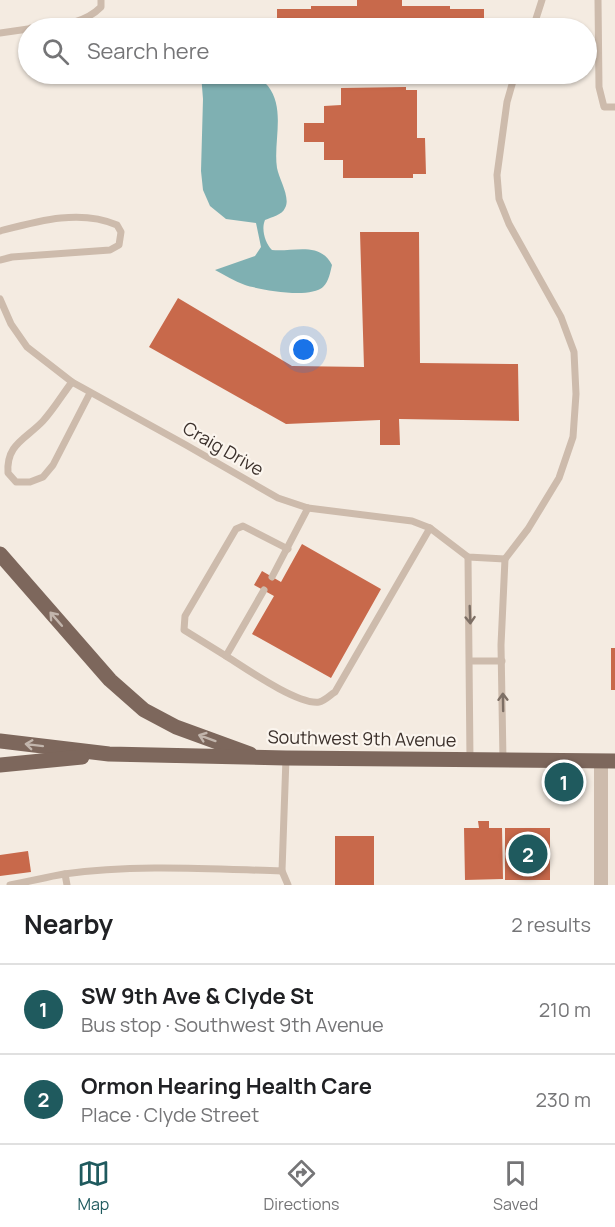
<!DOCTYPE html>
<html lang="en">
<head>
<meta charset="utf-8">
<style>
	:root { --surface:#fff; --page:#f6f6f6; --text:#202124; --muted:#757577; --line:#e0e0e0; --accent:#1f5a5e }
	body { margin:0; font-family:Manrope,sans-serif; background:var(--page); color:var(--text) }
	.you { position:absolute; left:304px; top:350px; width:21px; height:21px; margin:-15px; border:4px solid #fff; border-radius:50%; background:#1a73e8; box-shadow:0 0 0 9px #1a73e833 }
	.badge { display:grid; place-items:center; width:39px; height:39px; border-radius:50%; background:var(--accent); color:#fff; font-size:20px; font-weight:700 }
	.pin { position:absolute; translate:-50% -50%; border:3px solid #fff; box-shadow:0 2px 6px #0006 }
	.list { margin:0; padding:0; list-style:none }
	h2 { display:flex; justify-content:space-between; align-items:center; height:78px; margin:0; padding:0 24px; font-size:26px }
	h2 small { font-size:20px; font-weight:400; color:var(--muted) }
	.list li { display:grid; grid-template-columns:39px 1fr auto; gap:18px; align-items:center; box-sizing:border-box; height:90px; padding:0 24px; border-top:2px solid var(--line) }
	.list b { display:block; font-size:22px; white-space:nowrap }
	.list p { margin:0; font-size:20px; white-space:nowrap; color:var(--muted) }
	.list em { font-size:20px; font-style:normal; color:var(--muted) }
	.icon { flex:none; width:33px; height:33px; fill:none; stroke:currentColor; stroke-width:2; stroke-linecap:round; stroke-linejoin:round }
	.map { position:relative; flex:none; width:615px; height:885px; overflow:hidden }
	.search { position:absolute; background:var(--surface); box-shadow:0 2px 4px #0004; left:18px; right:18px; top:18px; height:66px; display:flex; align-items:center; gap:15px; box-sizing:border-box; padding:0 21px; border-radius:33px; color:var(--muted); font-size:22px }
	.sheet { height:258px; background:var(--surface) }
	nav { display:flex; justify-content:space-around; align-items:center; box-sizing:border-box; height:84px; border-top:2px solid var(--line); background:var(--surface); font-size:16px; color:var(--muted) }
	nav a { display:grid; justify-items:center; gap:3px }
	nav .on { color:var(--accent) }
	.map>svg:first-child { display:block }
</style>
</head>
<body>
<div class="map">
<svg width="615" height="885" viewBox="0 0 615 885">
	<rect width="100%" height="100%" fill="#f4ebe1"/>
	<path fill="#7fb0b2" d="M201 74C221 73 254 69 268 86 286 109 273 142 277 168 279 179 291 198 285 208 282 215 272 217 265 220 261 229 265 243 272 250 294 252 320 241 332 265 330 273 329 281 323 287 310 299 261 290 245 285 234 281 225 275 215 270L255 256 261 247 256 223 226 219 210 206 203 190 201 171 203 99Z"/>
	<g fill="#c8694b">
		<path d="M357 0H402V6H450V9H484V28H277V9H311V6H357Z"/>
		<path d="M406 87V90H417V138H425L426 174H413V178H343V160H324V142H304V123H324V106L341 105V88Z"/>
		<path d="M360 232H419L420 363 518 364 519 421 399 419 400 445H380V420L286 424 149 347 178 298 292 366 364 367Z"/>
		<path d="M302 544 381 589 331 678 252 634 274 596 254 585 262 571 281 582Z"/>
		<rect x="611" y="648" width="4" height="42"/>
		<path d="M478 821H489V828H502L503 879 465 880 464 828H479Z"/>
		<rect x="505" y="828" width="45" height="52"/>
		<rect x="335" y="836" width="39" height="49"/>
		<path d="M28 851 31 872 0 876V855Z"/>
	</g>
	<g fill="none" stroke-linecap="round" stroke-linejoin="round">
		<g stroke="#cdbbac" stroke-width="7">
			<path d="M598 0 599 87 604 107H615"/>
			<path d="M31 28C56 25 82 26 101 7V0"/>
			<path d="M533 28 542 0"/>
			<path d="M0 33 28 29"/>
			<path d="M0 231C38 221 80 209 117 225L121 232 119 245 110 250 12 257 0 260"/>
			<path d="M0 299 11 324 27 347 72 382 186 445 278 498 308 508 412 521 430 528 468 557 505 559"/>
			<path d="M72 382C62 395 54 409 43 421 26 439 6 444 8 473L16 482H30L43 477 53 465 90 393"/>
			<path d="M468 557 470 760"/>
			<path d="M272 577 308 508"/>
			<path d="M264 590 226 656C245 668 298 705 319 702 325 701 330 695 335 692L430 528"/>
			<path d="M226 656 184 630 185 616 236 529 243 526 288 549"/>
			<path d="M470 661H502"/>
			<path d="M503 760 501 645 505 559 528 529 559 478 573 437 576 394 574 352 561 317 509 224 499 199 497 175 507 102 515 74"/>
			<path d="M282 871 288 885"/>
			<path d="M65 874 67 885"/>
			<path d="M10 885C28 882 46 877 64 874 135 864 210 869 282 871L286 758"/>
		</g>
		<path stroke="#cdbbac" stroke-width="14" d="M601 885V761"/>
		<g stroke="#7d675c" stroke-width="15">
			<path d="M0 554 110 680 144 710 176 727 250 754"/>
			<path d="M0 741 109 754 286 758 615 761"/>
			<path d="M0 765 82 757"/>
		</g>
	</g>
	<defs><path id="oneway-shaft" d="M-6 0H5M1.5-3L5.5 0L1.5 3" fill="none" stroke-width="1.6" stroke-linecap="round" stroke-linejoin="round" transform="scale(1.5)"/></defs>
	<g stroke="#7d6f65">
		<use href="#oneway-shaft" transform="translate(470 615) rotate(88)"/>
		<use href="#oneway-shaft" transform="translate(503 702) rotate(-91)"/>
	</g>
	<g stroke="#c2b5ac">
		<use href="#oneway-shaft" transform="translate(56 619) rotate(-131)"/>
		<use href="#oneway-shaft" transform="translate(207 738) rotate(-160)"/>
		<use href="#oneway-shaft" transform="translate(34 745) rotate(-173)"/>
	</g>
	<g text-anchor="middle" stroke-width="4.5" stroke-linejoin="round" paint-order="stroke">
		<g font-size="18" fill="#3b302b" stroke="#fbf5ee">
			<text transform="translate(223 449) rotate(30)" y="6">Craig Drive</text>
			<text transform="translate(362 739) rotate(1)" y="6">Southwest 9th Avenue</text>
		</g>
	</g>
</svg>
<div class="you"></div>
<div class="pin badge" style="left:564px;top:782px">1</div>
<div class="pin badge" style="left:528px;top:854px">2</div>
<div class="search"><svg class="icon" aria-label="search" viewBox="0 0 24 24"><circle cx="10" cy="10" r="6"/><path d="M15 15l6 6"/></svg>Search here</div>
</div>
<section class="sheet">
<h2>Nearby<small>2 results</small></h2>
<ul class="list">
<li><span class="badge">1</span><div><b>SW 9th Ave &amp; Clyde St</b><p>Bus stop · Southwest 9th Avenue</p></div><em>210 m</em></li>
<li><span class="badge">2</span><div><b>Ormon Hearing Health Care</b><p>Place · Clyde Street</p></div><em>230 m</em></li>
</ul>
</section>
<nav>
<a class="on"><svg class="icon" aria-label="map" viewBox="0 0 24 24"><path d="M3 6l6-2 6 2 6-2v14l-6 2-6-2-6 2zM9 4v14M15 6v14"/></svg>Map</a>
<a><svg class="icon" aria-label="directions" viewBox="0 0 24 24"><path d="M12 3l9 9-9 9-9-9zM9 14v-3h6M13 9l2 2-2 2"/></svg>Directions</a>
<a><svg class="icon" aria-label="saved" viewBox="0 0 24 24"><path d="M7 4h10v16l-5-4-5 4z"/></svg>Saved</a>
</nav>
</body>
</html>
